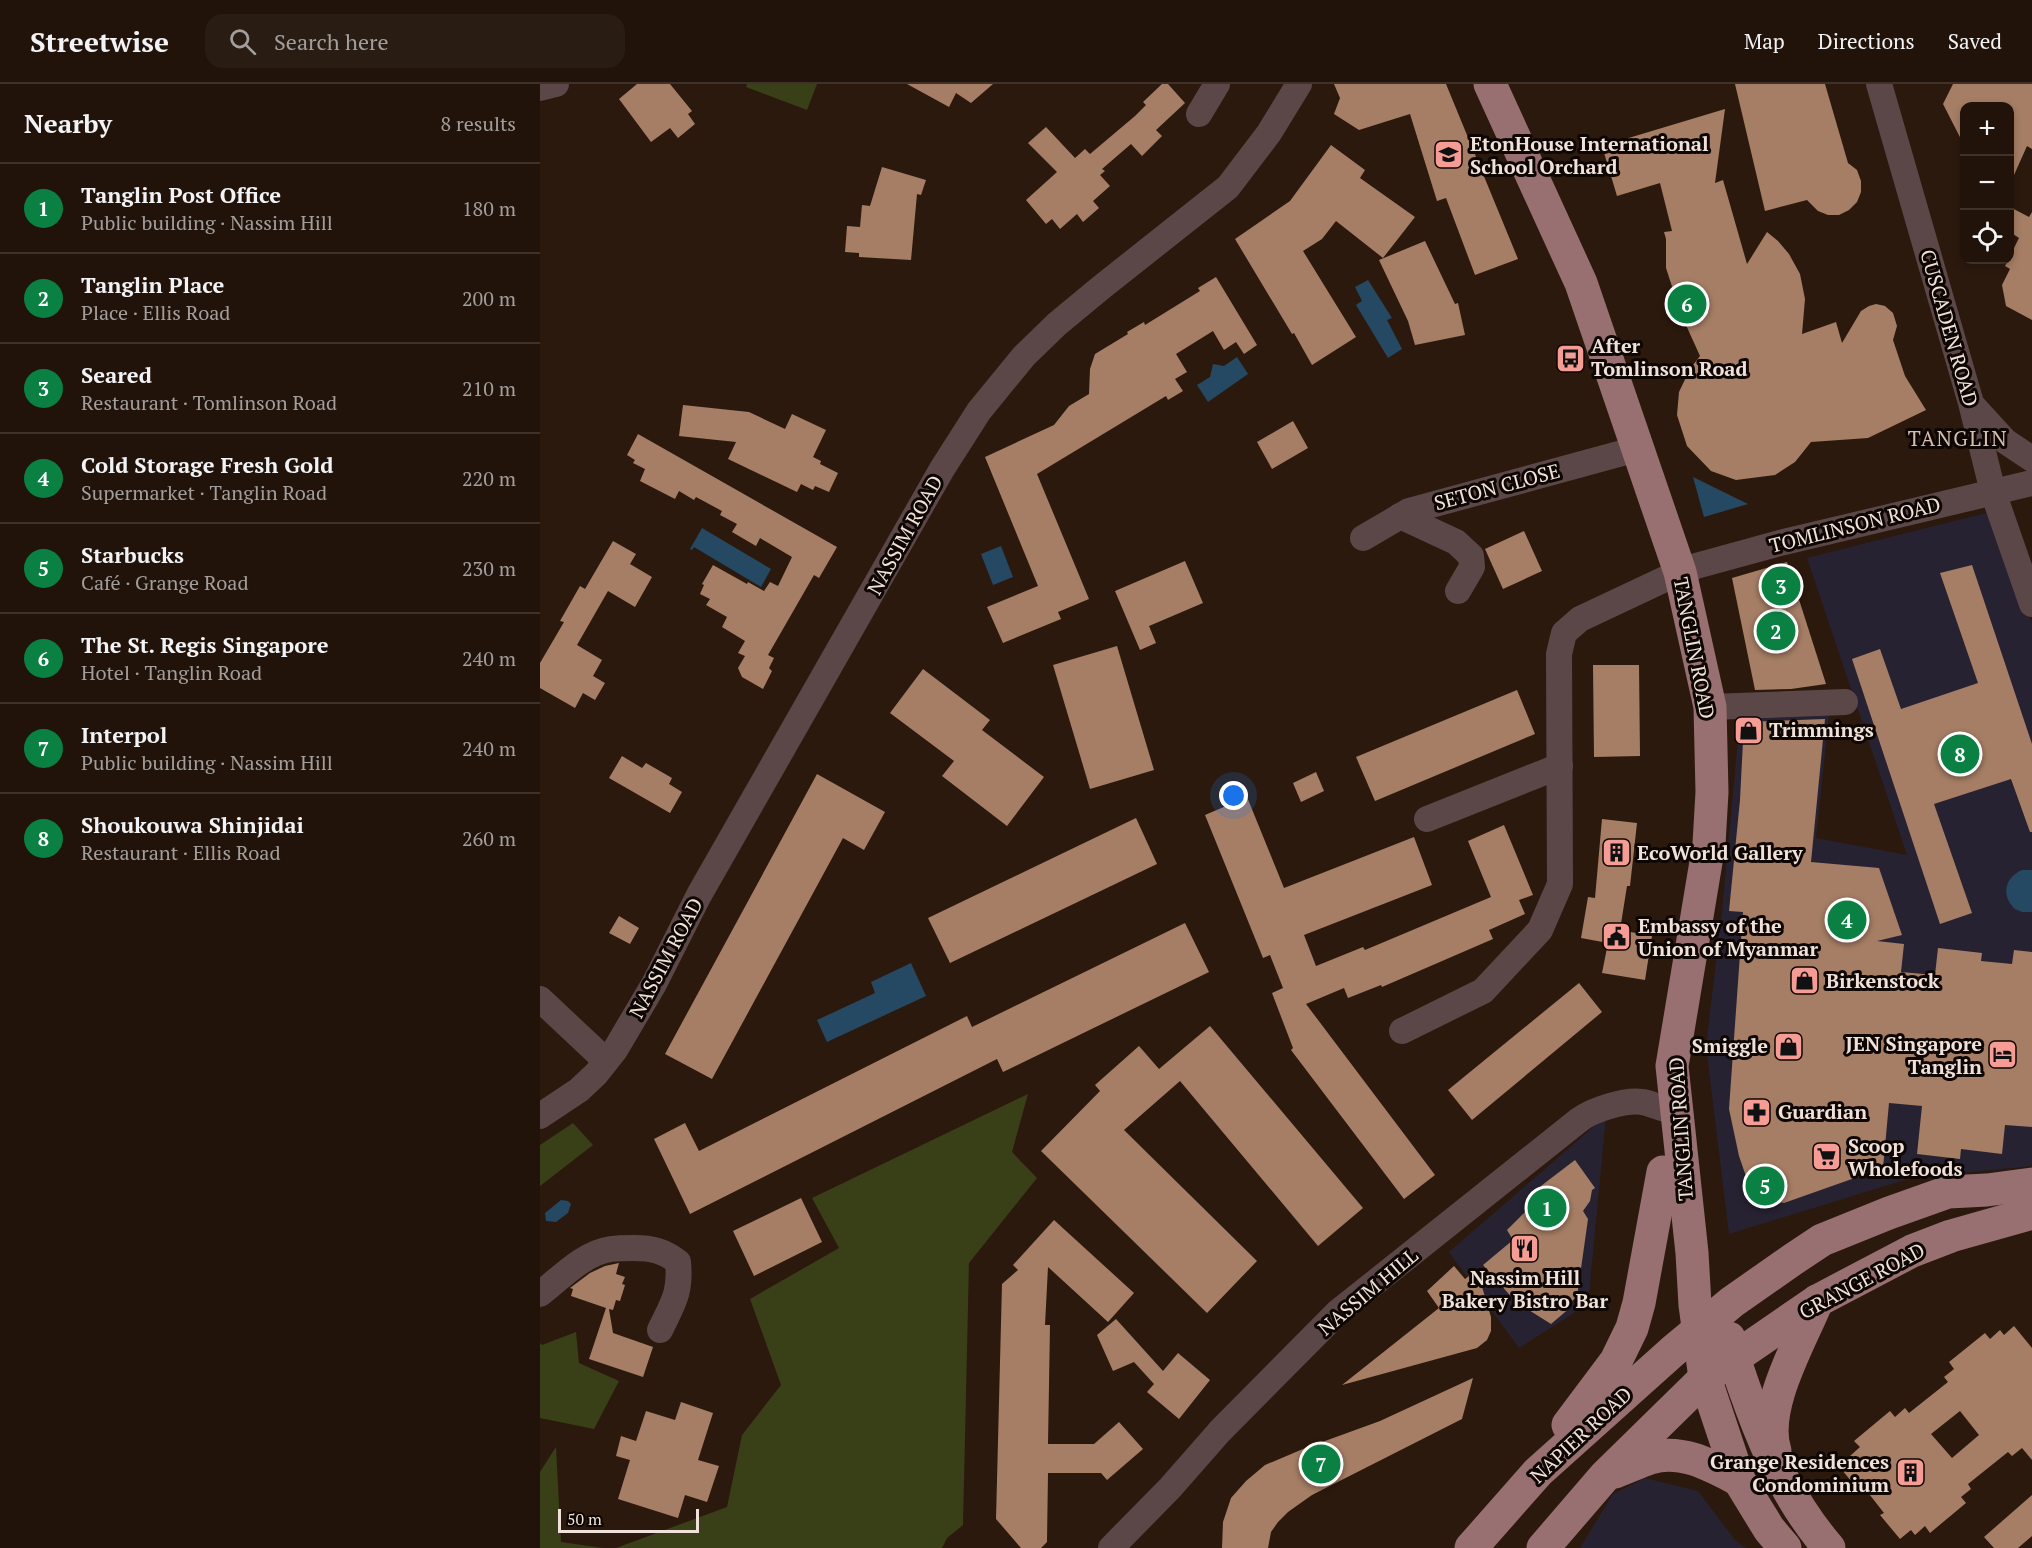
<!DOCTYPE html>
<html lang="en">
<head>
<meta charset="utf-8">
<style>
	:root { --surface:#21130a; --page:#291c13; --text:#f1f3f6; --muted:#a29e9c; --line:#3e322b; --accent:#0b8043 }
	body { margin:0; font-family:"PT Serif",serif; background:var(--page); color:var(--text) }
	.controls { position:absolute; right:18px; top:18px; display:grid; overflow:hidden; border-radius:12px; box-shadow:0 3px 9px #0003 }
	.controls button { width:54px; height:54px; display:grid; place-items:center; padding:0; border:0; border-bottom:2px solid var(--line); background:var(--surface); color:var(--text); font:30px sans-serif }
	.scale { position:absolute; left:18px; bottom:15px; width:141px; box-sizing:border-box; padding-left:6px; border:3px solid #f0e2da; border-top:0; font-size:16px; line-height:21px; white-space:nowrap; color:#f0e2da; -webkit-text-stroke:4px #0e0603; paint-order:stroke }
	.you { position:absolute; left:694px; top:712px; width:21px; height:21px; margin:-15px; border:4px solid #fff; border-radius:50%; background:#1a73e8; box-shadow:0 0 0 9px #1a73e833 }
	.badge { display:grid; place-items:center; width:39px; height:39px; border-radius:50%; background:var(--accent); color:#fff; font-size:20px; font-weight:700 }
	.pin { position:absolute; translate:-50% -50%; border:3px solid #fff; box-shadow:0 2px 6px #0006 }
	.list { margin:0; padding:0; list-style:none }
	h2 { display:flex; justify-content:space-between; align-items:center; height:78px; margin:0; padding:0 24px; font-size:26px }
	h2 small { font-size:20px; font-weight:400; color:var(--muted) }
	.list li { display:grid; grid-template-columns:39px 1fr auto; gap:18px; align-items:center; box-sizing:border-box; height:90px; padding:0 24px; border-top:2px solid var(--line) }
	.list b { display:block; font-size:22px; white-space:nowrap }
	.list p { margin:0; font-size:20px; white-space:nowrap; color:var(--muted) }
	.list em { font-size:20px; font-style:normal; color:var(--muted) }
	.icon { flex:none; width:33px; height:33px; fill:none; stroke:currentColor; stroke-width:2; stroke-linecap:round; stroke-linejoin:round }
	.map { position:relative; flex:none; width:1492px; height:1464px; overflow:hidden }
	header { display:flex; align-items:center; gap:36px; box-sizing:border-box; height:84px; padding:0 30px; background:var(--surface); border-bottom:2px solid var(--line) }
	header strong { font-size:28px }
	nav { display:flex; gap:33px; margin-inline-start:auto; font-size:21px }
	.search { width:420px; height:54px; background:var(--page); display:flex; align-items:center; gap:15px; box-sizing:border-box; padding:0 21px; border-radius:18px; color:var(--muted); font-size:22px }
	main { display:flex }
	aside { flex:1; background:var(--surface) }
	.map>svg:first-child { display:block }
</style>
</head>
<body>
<header>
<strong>Streetwise</strong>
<div class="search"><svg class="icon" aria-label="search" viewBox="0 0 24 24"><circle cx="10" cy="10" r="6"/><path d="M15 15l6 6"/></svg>Search here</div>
<nav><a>Map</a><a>Directions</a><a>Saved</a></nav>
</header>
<main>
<aside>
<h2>Nearby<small>8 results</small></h2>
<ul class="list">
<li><span class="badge">1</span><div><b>Tanglin Post Office</b><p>Public building · Nassim Hill</p></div><em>180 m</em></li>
<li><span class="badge">2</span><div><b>Tanglin Place</b><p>Place · Ellis Road</p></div><em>200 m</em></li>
<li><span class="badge">3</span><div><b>Seared</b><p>Restaurant · Tomlinson Road</p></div><em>210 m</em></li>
<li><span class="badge">4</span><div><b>Cold Storage Fresh Gold</b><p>Supermarket · Tanglin Road</p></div><em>220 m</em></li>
<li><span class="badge">5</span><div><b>Starbucks</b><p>Café · Grange Road</p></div><em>230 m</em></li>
<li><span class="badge">6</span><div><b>The St. Regis Singapore</b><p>Hotel · Tanglin Road</p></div><em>240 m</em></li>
<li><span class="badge">7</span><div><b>Interpol</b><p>Public building · Nassim Hill</p></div><em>240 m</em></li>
<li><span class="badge">8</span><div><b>Shoukouwa Shinjidai</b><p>Restaurant · Ellis Road</p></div><em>260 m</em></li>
</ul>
</aside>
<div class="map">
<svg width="1492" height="1464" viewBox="0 0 1492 1464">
	<rect width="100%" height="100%" fill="#2c190d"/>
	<g fill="#272232">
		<path d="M1450 428 1492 540V1082L1371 1094 1189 1150 1166 962 1182 828 1200 633 1289 631 1276 754 1367 771 1267 474Z"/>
		<path d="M1066 1032 1048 1220 979 1264 909 1168Z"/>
		<path d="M1105 1394 1158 1407 1195 1456 1206 1464H1040L1073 1410Z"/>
	</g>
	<g fill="#393f16">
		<path d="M207 0H277L267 26 206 3Z"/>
		<path d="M488 1010 472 1068 497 1094 429 1179 423 1441 407 1454 402 1464H76L187 1423 202 1351 241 1301 210 1215 299 1164 272 1114Z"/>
		<path d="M33 1039 53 1061 0 1102V1061Z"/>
		<path d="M36 1248 39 1279 79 1297 54 1345 0 1334V1259L2 1261Z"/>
		<path d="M16 1363 21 1458 63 1464H0V1388Z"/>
	</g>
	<g fill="#254863">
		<path d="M828 196 852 234 847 236 862 265 848 274 816 221 822 217 815 203Z"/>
		<path d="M697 273 708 290 668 318 657 301 670 293 673 280 684 282Z"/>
		<path d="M1153 393 1208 420 1164 433Z"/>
		<path d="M162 444 231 485 221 503 154 463 152 466 150 465Z"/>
		<path d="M461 462 473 493 453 501 441 470Z"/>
		<path d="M1482 786H1492V828H1482L1475 825C1461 812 1464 794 1482 786Z"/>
		<path d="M371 879 386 912 287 958 277 936 335 909 331 898Z"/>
		<path d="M21 1116 28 1117 31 1120 28 1129 16 1138 6 1137 5 1129Z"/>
	</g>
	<g fill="#a67e65" fill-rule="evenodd">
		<path d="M97 0H130L152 27 148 30 155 40 138 54 130 44 111 58 79 15Z"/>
		<path d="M367 0H453L431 19 416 9 409 23Z"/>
		<path d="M622 0H628L645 19 616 46 622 52 602 72 591 60 562 85 565 87 560 91 570 102 553 117 559 124 543 138 537 130 520 145 512 135 506 140 486 116 517 88 488 59 506 43 535 74 545 65 550 70 595 32 606 21 603 18Z"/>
		<path d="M794 0H906L978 175 935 191 906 114 897 117 870 30 819 46 794 30 800 14Z"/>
		<path d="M1195 0H1285L1308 79 1317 86 1321 97V108L1317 118 1309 126 1299 131H1288L1278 127 1267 116 1225 127Z"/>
		<path d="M1413 0H1492V65L1487 62 1470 100V22H1425V63L1403 20Z"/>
		<path d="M1185 25 1175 99 1183 96 1207 180 1227 148 1238 157 1249 170 1260 190 1265 215 1262 250 1296 238 1302 259 1321 227 1329 222 1336 220 1345 222 1353 229 1357 242 1353 256 1365 292 1386 326 1328 354 1271 358 1255 378 1235 391 1196 396 1171 387 1147 362 1137 331 1139 308 1150 285 1160 272 1141 230 1126 184V155L1124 148 1132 147 1120 99 1077 112 1062 62Z"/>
		<path d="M791 61 825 86 820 94 875 133 843 174 796 137 782 155 763 167 816 253 772 281 754 249 752 250 695 155 750 117Z"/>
		<path d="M342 83 386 96 381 111 377 110 371 176 319 173V169L305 168 307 142 320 143 322 121 330 122Z"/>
		<path d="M1470 123 1489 133 1492 128V236L1466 222 1462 201 1470 185 1465 182 1479 154 1470 148Z"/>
		<path d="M885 157 915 220 918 219 925 251 875 261 868 237 839 176Z"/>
		<path d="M676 193 717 261 704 270 696 258 684 266 673 247 636 270 647 288 635 295 643 307 628 316 626 312 497 390 549 515 518 528 521 535 463 559 447 523 498 502 445 373 514 341 529 322 549 310 550 285 555 270 588 250 587 248 604 238 605 241 660 207 658 204Z"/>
		<path d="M143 321 209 328 245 345 252 330 286 346 273 373 281 377 280 380 298 389 289 408 275 402 273 406 261 400 257 408 188 375 196 358 139 352Z"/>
		<path d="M753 337 768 364 732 385 717 358Z"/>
		<path d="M98 350 297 463 279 494 274 491 228 571 234 574 229 584 232 587 223 605 202 593 198 584 205 572 198 569 205 557 182 543 187 533 166 521 170 515 160 510 164 501 162 500 173 481 207 500 208 498 224 507 230 498 238 502 252 473 220 454 216 462 192 448 197 440 180 431 182 427 156 413 154 416 139 407 135 415 100 397 105 385 93 379 95 376 87 371Z"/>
		<path d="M984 447 1002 487 963 505 945 465Z"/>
		<path d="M73 457 96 470 90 480 112 493 95 523 68 507 37 561 62 576 53 592 65 599 55 616 43 609 35 624 0 604V579L24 538 20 537 40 502 45 505Z"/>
		<path d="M645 477 663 519 609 542 616 559 600 566 575 507Z"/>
		<path d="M1247 478 1286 600 1251 605 1215 606 1192 494Z"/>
		<path d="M1432 481 1492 660V748H1490L1471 695 1394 720 1432 829 1400 840 1312 575 1340 565 1361 625 1438 599 1400 489Z"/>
		<path d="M577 562 614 686 550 705 513 581Z"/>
		<path d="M1053 581H1099L1100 672 1054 673Z"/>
		<path d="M383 585 450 636 442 646 504 693 467 742 402 692 414 677 350 629Z"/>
		<path d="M977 606 995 650 835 717 816 673Z"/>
		<path d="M1285 635 1271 778 1339 784 1362 851 1337 857 1364 860 1361 888 1395 891 1398 864 1442 869 1441 877 1472 880 1474 866 1492 868V1043L1465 1041 1462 1070 1421 1065 1420 1075 1377 1070 1382 1022 1349 1019 1343 1084 1244 1119 1229 1116 1210 1104 1199 1072 1189 1025 1203 828 1189 827 1200 716 1204 638Z"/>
		<path d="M82 672 102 684 106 679 132 694 129 700 142 708 130 729 69 694Z"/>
		<path d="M776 688 784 707 761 718 753 699Z"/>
		<path d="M277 690 345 728 324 766 303 754 172 995 125 970Z"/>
		<path d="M707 713 744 804 874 753 892 801 764 851 776 882 823 863 825 866 951 813 928 757 964 741 993 811 979 816 985 830 949 846 953 855 842 903 841 901 808 914 804 904 766 920 895 1091 864 1115 751 966 753 964 732 909 743 904 730 871 723 874 665 731Z"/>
		<path d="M596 734 617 780 410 879 388 834Z"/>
		<path d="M1062 735 1097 739 1090 802H1087L1080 846 1112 852 1105 896 1062 889 1068 859 1041 854 1048 813 1055 814Z"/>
		<path d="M79 832 99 844 90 860 69 849Z"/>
		<path d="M645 839 669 888 463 988 457 975 150 1130 114 1055 145 1039 159 1067 427 932 432 943Z"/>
		<path d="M1039 899 1062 928 932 1036 908 1006Z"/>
		<path d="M670 942 823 1124 778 1162 640 997 584 1046 717 1177 667 1229 501 1067 560 1007 555 1001 599 962 619 985Z"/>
		<path d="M1035 1076 1055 1104 1052 1106 1050 1117 1043 1127 1048 1135 1037 1213 1028 1220 1031 1223 1011 1240 976 1218 943 1181 973 1156 967 1146 998 1115 993 1108Z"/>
		<path d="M261 1114 282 1158 214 1192 193 1147Z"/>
		<path d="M514 1136 594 1209 568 1238 508 1183 505 1241H510L508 1360H554L579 1338 603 1365 567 1396 561 1389H508L507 1458 501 1464H481L456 1435 462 1200 478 1186 473 1181Z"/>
		<path d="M79 1179 76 1190 85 1193 82 1200 85 1201 80 1217 76 1216 73 1226 69 1225 73 1249 113 1263 103 1293 49 1275 66 1224 31 1212 33 1205 30 1204 50 1189 65 1182Z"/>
		<path d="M914 1182 925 1195 937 1186 951 1233V1247L947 1256 937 1264 802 1301 899 1224 887 1207Z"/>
		<path d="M576 1235 623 1287 638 1269 670 1296 639 1335 607 1308 614 1300 594 1278 573 1287 557 1251Z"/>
		<path d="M1474 1242 1492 1264V1376L1482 1364 1472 1372 1468 1368 1428 1400 1431 1405 1421 1413 1426 1419 1390 1449 1385 1442 1375 1451 1371 1446 1360 1455 1340 1431 1344 1429 1326 1406 1321 1409 1302 1386 1313 1377 1310 1372 1320 1363 1314 1357 1350 1327 1355 1333 1365 1324 1369 1329 1408 1298 1404 1293 1414 1285 1409 1278 1445 1249 1450 1255 1460 1246 1464 1251ZM1420 1327 1439 1351 1412 1374 1391 1350Z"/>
		<path d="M933 1294 922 1335 772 1411 748 1428 738 1438 731 1448 728 1464H682L683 1438 691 1414 706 1397 725 1381 763 1365 840 1337Z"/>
		<path d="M141 1318 173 1329 158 1376 179 1382 167 1418 145 1411 138 1434 78 1415 90 1376 76 1372 81 1352 96 1357 106 1327 135 1336Z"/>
		<path d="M1492 1411V1452L1478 1464H1454L1444 1453Z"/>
	</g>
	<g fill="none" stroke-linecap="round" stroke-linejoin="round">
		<g stroke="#5c4748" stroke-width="26">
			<path d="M1339 0 1431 319 1453 408 1492 520"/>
			<path d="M0 4 16 0"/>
			<path d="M659 30 677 0"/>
			<path d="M1433 322 1465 357 1492 375"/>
			<path d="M860 432 916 458 931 472 932 483 918 507"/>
			<path d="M823 454 869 427 1097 365"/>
			<path d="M1170 623 1305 618"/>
			<path d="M887 735 1020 682"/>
			<path d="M0 915 66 977"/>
			<path d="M862 947 943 907 1000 846 1020 800 1019 570 1024 549 1040 535 1125 495 1156 482 1244 458 1492 399"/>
			<path d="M0 1032 39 1006 56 990 75 966 114 900 159 811 402 385 439 327 484 272 517 240 563 202 688 103 729 49 759 0"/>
			<path d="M0 1210C21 1194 43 1169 71 1165 78 1164 87 1164 94 1164 112 1164 124 1167 138 1178 141 1209 133 1219 120 1246"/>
			<path d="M571 1464 630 1404 680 1347 798 1228 1039 1036C1052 1026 1086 1015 1102 1018 1110 1019 1117 1023 1125 1025"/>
		</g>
		<g stroke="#997071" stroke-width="33">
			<path d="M950 0 1041 199 1140 488 1170 623 1172 708 1169 760 1132 982 1152 1169 1155 1221 1165 1294 1199 1396 1229 1445 1245 1464"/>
			<path d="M1189 1254C1194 1277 1202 1298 1210 1320 1229 1372 1252 1421 1289 1464"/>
			<path d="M1028 1341 1076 1277 1092 1244 1099 1219 1123 1088"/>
			<path d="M1235 1367C1221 1323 1261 1257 1277 1217"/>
			<path d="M1075 1388C1086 1384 1098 1378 1110 1374 1141 1364 1172 1382 1199 1396"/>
			<path d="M931 1464 998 1388 1133 1267 1192 1218 1252 1176 1282 1156 1349 1129 1408 1108 1447 1106 1492 1100"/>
			<path d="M1003 1464 1065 1392 1165 1294 1277 1217 1372 1167 1411 1152 1492 1129"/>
		</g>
	</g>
	<defs>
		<symbol id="school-square" viewBox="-11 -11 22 22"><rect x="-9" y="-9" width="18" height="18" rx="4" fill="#f59c95" stroke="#0e0603"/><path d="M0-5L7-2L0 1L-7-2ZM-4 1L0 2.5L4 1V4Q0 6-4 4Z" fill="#111"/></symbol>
		<symbol id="bus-square" viewBox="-11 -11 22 22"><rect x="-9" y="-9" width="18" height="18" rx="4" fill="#f59c95" stroke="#0e0603"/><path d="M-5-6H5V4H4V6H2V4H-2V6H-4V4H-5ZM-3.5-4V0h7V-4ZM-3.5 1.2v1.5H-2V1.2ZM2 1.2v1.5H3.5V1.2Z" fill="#111"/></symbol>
		<symbol id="shop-square" viewBox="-11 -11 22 22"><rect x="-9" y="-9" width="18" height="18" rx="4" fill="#f59c95" stroke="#0e0603"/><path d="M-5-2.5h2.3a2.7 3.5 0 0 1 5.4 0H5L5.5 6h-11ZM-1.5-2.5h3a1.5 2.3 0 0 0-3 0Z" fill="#111"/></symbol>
		<symbol id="building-square" viewBox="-11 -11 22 22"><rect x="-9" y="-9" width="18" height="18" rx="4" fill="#f59c95" stroke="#0e0603"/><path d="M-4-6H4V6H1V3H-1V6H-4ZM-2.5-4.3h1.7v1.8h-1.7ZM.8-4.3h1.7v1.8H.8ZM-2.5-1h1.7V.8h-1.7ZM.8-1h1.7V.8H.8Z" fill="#111"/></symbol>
		<symbol id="civic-square" viewBox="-11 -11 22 22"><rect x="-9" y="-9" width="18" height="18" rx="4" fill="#f59c95" stroke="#0e0603"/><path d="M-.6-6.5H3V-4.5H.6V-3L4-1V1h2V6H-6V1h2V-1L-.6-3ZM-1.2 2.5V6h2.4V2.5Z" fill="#111"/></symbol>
		<symbol id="hotel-square" viewBox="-11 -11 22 22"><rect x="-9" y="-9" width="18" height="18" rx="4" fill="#f59c95" stroke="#0e0603"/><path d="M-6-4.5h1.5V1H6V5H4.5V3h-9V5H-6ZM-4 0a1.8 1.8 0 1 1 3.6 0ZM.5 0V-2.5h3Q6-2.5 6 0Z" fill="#111"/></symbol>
		<symbol id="pharmacy-square" viewBox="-11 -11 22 22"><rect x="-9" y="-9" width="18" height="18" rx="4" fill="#f59c95" stroke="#0e0603"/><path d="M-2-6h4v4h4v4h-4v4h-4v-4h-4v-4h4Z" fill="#111"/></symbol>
		<symbol id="supermarket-square" viewBox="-11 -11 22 22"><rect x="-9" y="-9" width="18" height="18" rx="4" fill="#f59c95" stroke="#0e0603"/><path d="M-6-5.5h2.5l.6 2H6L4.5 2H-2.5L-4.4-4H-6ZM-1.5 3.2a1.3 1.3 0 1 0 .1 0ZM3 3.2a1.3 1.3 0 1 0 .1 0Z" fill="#111"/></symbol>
		<symbol id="restaurant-square" viewBox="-11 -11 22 22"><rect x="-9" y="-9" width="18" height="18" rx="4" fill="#f59c95" stroke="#0e0603"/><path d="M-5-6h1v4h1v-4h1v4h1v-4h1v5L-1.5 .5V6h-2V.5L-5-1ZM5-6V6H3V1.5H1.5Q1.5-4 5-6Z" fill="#111"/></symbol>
	</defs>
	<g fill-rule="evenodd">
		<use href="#school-square" x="892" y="54" width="33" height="33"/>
		<use href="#bus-square" x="1014" y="258" width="33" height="33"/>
		<use href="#shop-square" x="1192" y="630" width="33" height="33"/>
		<use href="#building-square" x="1060" y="752" width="33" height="33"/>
		<use href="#civic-square" x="1060" y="836" width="33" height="33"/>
		<use href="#shop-square" x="1248" y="880" width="33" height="33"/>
		<use href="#shop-square" x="1232" y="946" width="33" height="33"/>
		<use href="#hotel-square" x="1446" y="954" width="33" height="33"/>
		<use href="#pharmacy-square" x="1200" y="1012" width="33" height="33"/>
		<use href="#supermarket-square" x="1270" y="1056" width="33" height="33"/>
		<use href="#restaurant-square" x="968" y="1148" width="33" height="33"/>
		<use href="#building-square" x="1354" y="1372" width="33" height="33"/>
	</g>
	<g text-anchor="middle" stroke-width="6" stroke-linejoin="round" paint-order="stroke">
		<g font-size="20" font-weight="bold" fill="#f0e2da" stroke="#0e0603" text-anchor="start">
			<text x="930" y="67">EtonHouse International<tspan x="930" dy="23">School Orchard</tspan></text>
			<text x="1051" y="269">After<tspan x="1051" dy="23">Tomlinson Road</tspan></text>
			<text x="1229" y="653">Trimmings</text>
			<text x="1097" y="776">EcoWorld Gallery</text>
			<text x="1098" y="849">Embassy of the<tspan x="1098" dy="23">Union of Myanmar</tspan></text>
			<text x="1286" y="904">Birkenstock</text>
			<text x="1442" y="967" text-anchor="end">JEN Singapore<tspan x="1442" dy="23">Tanglin</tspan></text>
			<text x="1228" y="969" text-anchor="end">Smiggle</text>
			<text x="1238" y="1035">Guardian</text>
			<text x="1308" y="1069">Scoop<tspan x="1308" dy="23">Wholefoods</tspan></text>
			<text x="985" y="1201" text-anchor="middle">Nassim Hill<tspan x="985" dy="23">Bakery Bistro Bar</tspan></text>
			<text x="1349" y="1385" text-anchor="end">Grange Residences<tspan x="1349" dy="23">Condominium</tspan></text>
		</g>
		<g font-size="20" fill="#f0e2da" stroke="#0e0603">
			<text transform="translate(1409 244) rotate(74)" y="7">CUSCADEN ROAD</text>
			<text transform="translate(957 403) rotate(-15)" y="7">SETON CLOSE</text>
			<text transform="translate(1315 441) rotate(-14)" y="7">TOMLINSON ROAD</text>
			<text transform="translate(365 451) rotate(-61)" y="7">NASSIM ROAD</text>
			<text transform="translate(1154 564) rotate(79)" y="7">TANGLIN ROAD</text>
			<text transform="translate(126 874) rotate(-62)" y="7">NASSIM ROAD</text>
			<text transform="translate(1141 1045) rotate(-94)" y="7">TANGLIN ROAD</text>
			<text transform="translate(1322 1197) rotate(-28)" y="7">GRANGE ROAD</text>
			<text transform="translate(828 1208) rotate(-40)" y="7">NASSIM HILL</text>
			<text transform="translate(1041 1351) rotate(-43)" y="7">NAPIER ROAD</text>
		</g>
		<g font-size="21" letter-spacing="1.5" fill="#d7bdae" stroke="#0e0603">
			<text x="1418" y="362">TANGLIN</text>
		</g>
	</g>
</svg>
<div class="controls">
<button>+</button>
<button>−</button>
<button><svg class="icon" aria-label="locate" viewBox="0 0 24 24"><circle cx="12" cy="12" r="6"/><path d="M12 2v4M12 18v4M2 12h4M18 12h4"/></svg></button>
</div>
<div class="scale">50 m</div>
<div class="you"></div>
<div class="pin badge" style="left:1007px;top:1124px">1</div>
<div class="pin badge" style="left:1236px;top:547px">2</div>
<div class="pin badge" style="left:1241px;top:502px">3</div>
<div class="pin badge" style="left:1307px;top:836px">4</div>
<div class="pin badge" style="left:1225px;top:1102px">5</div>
<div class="pin badge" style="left:1147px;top:220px">6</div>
<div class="pin badge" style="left:781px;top:1380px">7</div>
<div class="pin badge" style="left:1420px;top:670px">8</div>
</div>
</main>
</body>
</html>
